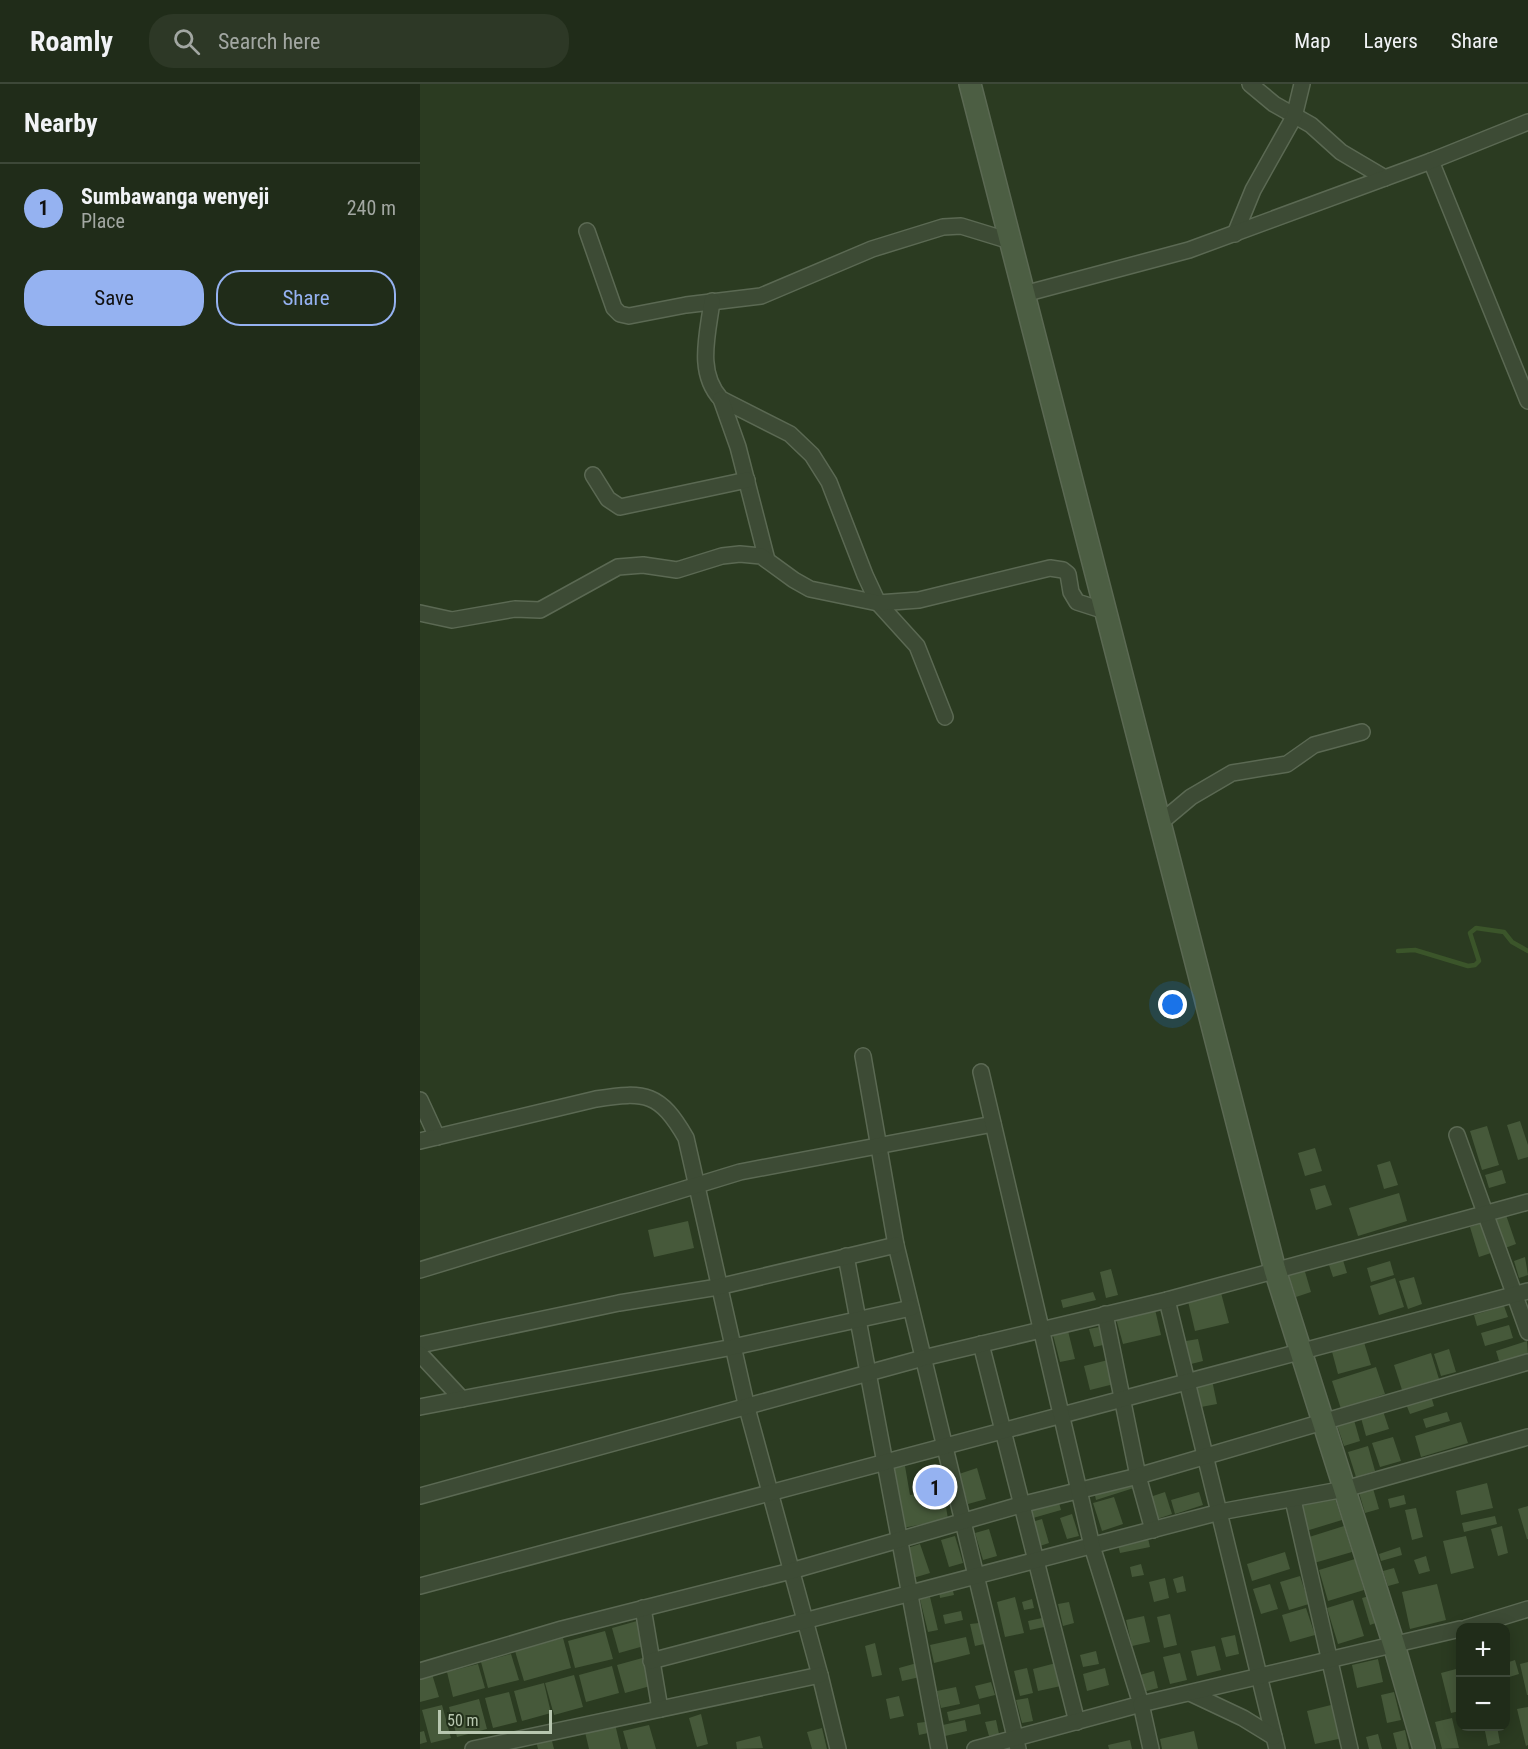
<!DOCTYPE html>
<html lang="en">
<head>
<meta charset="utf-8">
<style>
	:root { --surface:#202c19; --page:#2d3826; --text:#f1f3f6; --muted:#a2a7a2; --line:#3d4838; --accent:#95b2f1 }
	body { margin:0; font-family:"Roboto Condensed",sans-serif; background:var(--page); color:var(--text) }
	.controls { position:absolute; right:18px; bottom:18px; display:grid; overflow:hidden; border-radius:12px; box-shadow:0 3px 15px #0003 }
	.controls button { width:54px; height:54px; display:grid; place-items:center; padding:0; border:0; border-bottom:2px solid var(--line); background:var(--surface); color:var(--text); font:30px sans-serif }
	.scale { position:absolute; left:18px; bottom:15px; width:114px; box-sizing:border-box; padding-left:6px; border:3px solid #b8c7b0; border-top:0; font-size:16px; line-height:21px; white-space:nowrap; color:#b8c7b0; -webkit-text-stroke:4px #22301a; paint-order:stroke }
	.you { position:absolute; left:753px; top:921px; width:21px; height:21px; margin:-15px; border:4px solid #fff; border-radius:50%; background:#1a73e8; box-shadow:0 0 0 9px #1a73e833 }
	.badge { display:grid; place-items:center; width:39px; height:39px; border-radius:50%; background:var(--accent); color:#111; font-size:20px; font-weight:700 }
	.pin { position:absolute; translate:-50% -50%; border:3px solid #fff; box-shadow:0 2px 6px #0006 }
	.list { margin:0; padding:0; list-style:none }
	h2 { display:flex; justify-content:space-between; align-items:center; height:78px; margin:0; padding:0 24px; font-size:26px }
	h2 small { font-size:20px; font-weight:400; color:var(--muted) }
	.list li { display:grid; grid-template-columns:39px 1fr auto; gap:18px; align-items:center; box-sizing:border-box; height:90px; padding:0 24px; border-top:2px solid var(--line) }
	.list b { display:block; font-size:22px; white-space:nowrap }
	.list p { margin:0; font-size:20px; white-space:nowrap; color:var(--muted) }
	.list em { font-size:20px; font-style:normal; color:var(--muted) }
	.actions { display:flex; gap:12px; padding:18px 24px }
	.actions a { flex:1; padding:14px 0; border:2px solid var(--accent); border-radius:24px; text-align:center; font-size:21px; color:var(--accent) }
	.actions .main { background:var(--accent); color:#111 }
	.icon { flex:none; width:33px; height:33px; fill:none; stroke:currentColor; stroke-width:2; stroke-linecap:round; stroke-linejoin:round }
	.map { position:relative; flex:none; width:1108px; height:1665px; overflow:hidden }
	header { display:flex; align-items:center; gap:36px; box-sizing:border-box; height:84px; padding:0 30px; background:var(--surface); border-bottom:2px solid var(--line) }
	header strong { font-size:28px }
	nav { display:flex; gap:33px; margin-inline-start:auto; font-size:21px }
	.search { width:420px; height:54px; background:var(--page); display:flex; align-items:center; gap:15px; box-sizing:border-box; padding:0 21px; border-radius:24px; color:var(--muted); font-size:22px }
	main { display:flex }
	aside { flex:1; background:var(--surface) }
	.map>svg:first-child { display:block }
</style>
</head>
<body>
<header>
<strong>Roamly</strong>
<div class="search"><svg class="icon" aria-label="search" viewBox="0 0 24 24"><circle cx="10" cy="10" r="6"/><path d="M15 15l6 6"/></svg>Search here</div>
<nav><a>Map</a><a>Layers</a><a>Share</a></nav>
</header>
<main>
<aside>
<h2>Nearby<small></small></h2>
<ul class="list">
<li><span class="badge">1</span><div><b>Sumbawanga wenyeji</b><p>Place</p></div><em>240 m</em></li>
</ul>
<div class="actions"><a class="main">Save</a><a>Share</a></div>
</aside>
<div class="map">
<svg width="1108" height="1665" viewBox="0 0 1108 1665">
	<rect width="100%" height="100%" fill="#2b3b21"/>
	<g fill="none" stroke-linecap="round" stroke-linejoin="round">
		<path stroke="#3b552a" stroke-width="4.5" d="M978 867 995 866 1048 882 1055 881 1059 877 1050 849 1056 844 1084 848 1092 858 1108 867"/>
	</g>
	<g fill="#46593a">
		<path d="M1100 1037 1108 1061V1073L1098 1076 1087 1041Z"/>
		<path d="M1067 1042 1079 1081 1062 1086 1050 1047Z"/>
		<path d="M895 1064 902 1087 885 1092 878 1069Z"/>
		<path d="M970 1077 978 1101 964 1105 957 1081Z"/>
		<path d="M1082 1086 1086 1099 1069 1104 1065 1091Z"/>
		<path d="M905 1101 912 1121 896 1126 890 1105Z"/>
		<path d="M979 1109 987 1137 938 1152 929 1124Z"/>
		<path d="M1086 1131 1096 1160 1085 1164 1076 1134Z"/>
		<path d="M268 1137 274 1164 234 1173 228 1146Z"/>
		<path d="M1062 1139 1071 1169 1059 1173 1050 1143Z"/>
		<path d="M922 1173 927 1189 913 1193 908 1178Z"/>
		<path d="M1105 1173 1108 1191 1099 1194 1094 1177Z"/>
		<path d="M970 1177 974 1191 951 1198 947 1184Z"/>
		<path d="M883 1181 891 1208 876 1213 867 1186Z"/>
		<path d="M691 1185 698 1211 686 1214 680 1188Z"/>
		<path d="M994 1193 1002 1220 988 1225 979 1197Z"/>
		<path d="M975 1194 984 1223 959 1231 950 1202Z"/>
		<path d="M800 1205 809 1239 775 1247 767 1213Z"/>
		<path d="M673 1208 676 1216 643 1224 641 1216Z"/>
		<path d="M734 1221 741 1251 703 1260 695 1231Z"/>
		<path d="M1084 1222 1088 1233 1057 1242 1054 1231Z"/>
		<path d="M1089 1241 1093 1254 1065 1262 1061 1249Z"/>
		<path d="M679 1243 683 1261 674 1263 669 1245Z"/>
		<path d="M648 1247 655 1275 640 1278 633 1251Z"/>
		<path d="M778 1255 783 1277 771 1280 766 1257Z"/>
		<path d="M943 1255 951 1281 918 1290 911 1264Z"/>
		<path d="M1107 1257 1108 1271 1080 1280 1076 1267Z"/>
		<path d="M1029 1265 1036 1288 1021 1292 1014 1270Z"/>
		<path d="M1011 1269 1019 1295 982 1306 974 1281Z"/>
		<path d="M688 1276 694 1300 670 1306 664 1282Z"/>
		<path d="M956 1283 965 1310 921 1325 912 1297Z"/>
		<path d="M792 1296 797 1320 781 1323 776 1299Z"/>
		<path d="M1011 1312 1014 1322 990 1330 986 1320Z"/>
		<path d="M963 1327 969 1345 946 1352 941 1334Z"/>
		<path d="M1027 1328 1030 1337 1006 1344 1003 1335Z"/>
		<path d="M934 1336 940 1357 924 1362 917 1341Z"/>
		<path d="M1041 1338 1048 1359 1001 1373 995 1352Z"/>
		<path d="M973 1353 981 1377 960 1383 952 1359Z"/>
		<path d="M948 1362 955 1387 936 1393 928 1368Z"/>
		<path d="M485 1382 490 1411 523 1405 528 1435 483 1444 472 1384Z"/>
		<path d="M557 1384 566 1415 548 1420 539 1390Z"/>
		<path d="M714 1394 717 1403 676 1416 674 1407Z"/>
		<path d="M1067 1399 1073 1424 1041 1431 1036 1407Z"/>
		<path d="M952 1401 959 1425 945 1429 938 1405Z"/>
		<path d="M745 1408 752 1430 737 1435 730 1413Z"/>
		<path d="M779 1408 783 1421 755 1430 751 1416Z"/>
		<path d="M984 1411 986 1420 970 1424 968 1415Z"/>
		<path d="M914 1412 922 1436 886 1447 879 1423Z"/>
		<path d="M694 1413 703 1440 682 1447 673 1419Z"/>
		<path d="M638 1415 641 1426 613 1434 610 1424Z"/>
		<path d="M1108 1422V1455H1107L1098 1425Z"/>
		<path d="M996 1424 1003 1453 992 1456 985 1426Z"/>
		<path d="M652 1430 659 1452 647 1455 640 1434Z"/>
		<path d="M1075 1432 1077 1440 1044 1448 1042 1439Z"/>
		<path d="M622 1435 629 1459 620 1462 612 1438Z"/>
		<path d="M924 1442 932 1468 894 1479 886 1454Z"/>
		<path d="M1082 1442 1088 1469 1078 1472 1071 1445Z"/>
		<path d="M569 1445 577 1472 563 1476 555 1449Z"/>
		<path d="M535 1452 543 1479 529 1483 521 1456Z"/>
		<path d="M1046 1452 1054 1484 1031 1490 1023 1457Z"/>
		<path d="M728 1454 730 1463 700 1469 698 1461Z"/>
		<path d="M500 1460 510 1489 493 1494 484 1465Z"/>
		<path d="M980 1463 982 1471 961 1477 959 1470Z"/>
		<path d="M865 1468 870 1485 832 1497 827 1480Z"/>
		<path d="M1006 1472 1010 1487 999 1490 994 1476Z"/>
		<path d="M935 1475 944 1506 908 1517 899 1486Z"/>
		<path d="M721 1480 724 1491 712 1493 710 1483Z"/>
		<path d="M974 1484 979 1499 968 1502 963 1487Z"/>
		<path d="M763 1492 766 1507 757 1509 753 1495Z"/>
		<path d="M880 1492 889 1520 869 1526 860 1498Z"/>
		<path d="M745 1494 749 1514 734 1518 729 1498Z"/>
		<path d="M850 1500 858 1525 841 1530 833 1505Z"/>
		<path d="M1017 1500 1026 1536 990 1545 982 1508Z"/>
		<path d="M532 1503 534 1511 520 1514 519 1507Z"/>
		<path d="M953 1511 961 1537 950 1541 942 1514Z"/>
		<path d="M510 1513 518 1546 508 1548 500 1515Z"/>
		<path d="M595 1513 604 1549 585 1553 577 1518Z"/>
		<path d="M612 1515 614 1524 604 1526 602 1518Z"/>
		<path d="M933 1516 944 1552 918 1560 907 1524Z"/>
		<path d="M649 1518 654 1539 643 1542 638 1520Z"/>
		<path d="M886 1524 895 1551 870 1558 862 1531Z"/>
		<path d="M541 1527 543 1536 525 1540 523 1531Z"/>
		<path d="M750 1530 757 1561 744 1564 737 1533Z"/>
		<path d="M724 1532 730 1558 712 1562 706 1536Z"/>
		<path d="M622 1534 624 1543 610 1546 608 1537Z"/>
		<path d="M217 1537 224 1562 199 1569 192 1544Z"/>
		<path d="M559 1539 564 1560 555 1562 550 1540Z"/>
		<path d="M185 1547 193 1575 155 1584 148 1557Z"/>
		<path d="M815 1551 819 1570 806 1573 801 1554Z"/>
		<path d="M546 1553 550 1570 514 1579 510 1561Z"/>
		<path d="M143 1554 151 1584 104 1597 95 1567Z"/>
		<path d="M455 1559 462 1591 452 1593 445 1562Z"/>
		<path d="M795 1562 801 1586 777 1592 771 1567Z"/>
		<path d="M676 1567 679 1580 663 1583 660 1571Z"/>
		<path d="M760 1569 767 1596 750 1600 743 1573Z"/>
		<path d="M91 1570 99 1596 68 1604 61 1578Z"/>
		<path d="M226 1573 234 1601 205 1609 197 1581Z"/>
		<path d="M958 1575 963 1598 937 1604 932 1581Z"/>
		<path d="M1095 1576 1099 1590 1086 1594V1579Z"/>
		<path d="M1108 1578V1611H1107L1100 1580Z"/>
		<path d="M497 1579 500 1593 482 1597 479 1584Z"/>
		<path d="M636 1579 641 1602 618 1607 613 1585Z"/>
		<path d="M58 1580 65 1604 33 1613 27 1588Z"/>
		<path d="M192 1582 199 1609 166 1618 159 1591Z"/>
		<path d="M607 1584 613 1609 600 1612 594 1587Z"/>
		<path d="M685 1584 689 1601 667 1607 663 1590Z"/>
		<path d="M1040 1584V1627L1031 1629 1021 1589Z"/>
		<path d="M734 1587 738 1604 723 1608 720 1591Z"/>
		<path d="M12 1590 19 1613 0 1618V1593Z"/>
		<path d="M154 1591 163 1623 134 1631 125 1599Z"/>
		<path d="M571 1598 575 1611 559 1615 555 1602Z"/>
		<path d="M124 1599 131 1629 102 1637 94 1607Z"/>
		<path d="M536 1603 540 1620 521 1624 517 1607Z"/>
		<path d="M89 1608 97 1638 73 1644 65 1614Z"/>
		<path d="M974 1608 981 1636 967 1639 961 1611Z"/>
		<path d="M479 1612 484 1632 470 1635 466 1615Z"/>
		<path d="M608 1614 613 1637 602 1639 596 1616Z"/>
		<path d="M59 1615 67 1645 37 1653 29 1623Z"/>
		<path d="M559 1620 561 1630 529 1637 527 1628Z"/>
		<path d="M915 1620 923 1654 895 1660 887 1627Z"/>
		<path d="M22 1621 31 1654 11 1659 2 1626Z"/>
		<path d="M1108 1623V1661L1106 1662 1097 1625Z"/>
		<path d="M281 1630 288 1660 277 1663 269 1634Z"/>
		<path d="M1032 1634 1039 1664 1022 1665 1015 1638Z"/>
		<path d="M545 1636 547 1647 525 1652 523 1641Z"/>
		<path d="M576 1636 579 1650 569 1652 565 1638Z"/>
		<path d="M505 1638 508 1649 499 1651 497 1639Z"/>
		<path d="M195 1640 201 1665H169L165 1648Z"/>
		<path d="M229 1641 236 1665H208L203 1647Z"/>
		<path d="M1064 1642H1077L1080 1659 1068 1662Z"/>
		<path d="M402 1644 407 1665H392L387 1648Z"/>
		<path d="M985 1646 989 1665H977L973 1649Z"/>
		<path d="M4 1647 7 1658 0 1660V1648Z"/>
		<path d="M774 1647 778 1665H742L740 1655Z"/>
		<path d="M958 1650 962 1665H949L946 1653Z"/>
		<path d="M340 1652 343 1664 317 1665 316 1658Z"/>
		<path d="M131 1653 134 1665H118L116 1657Z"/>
		<path d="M710 1656 712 1665H689L688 1661Z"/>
	</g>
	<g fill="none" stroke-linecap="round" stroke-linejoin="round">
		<defs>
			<g id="street">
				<path d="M830 0 854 20 891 41 921 68 965 94"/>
				<path d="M1011 77 1108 317"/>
				<path d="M167 147 194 224 200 230 209 232 266 221 341 212 452 165 523 143 541 142 590 157"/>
				<path d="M815 150 833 106 874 33 882 0"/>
				<path d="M604 210 769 166 1011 77 1108 38"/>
				<path d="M292 217C288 250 276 288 301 315L370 350 392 371 409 398 445 491 458 519 497 562 525 633"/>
				<path d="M301 315 318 363 347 476"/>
				<path d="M173 391 188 415 200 423 327 396"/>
				<path d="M0 529 32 536 95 525 120 526 198 483 223 481 257 486 302 472 320 470 341 472 374 496 390 505 458 519 499 516 630 484 643 486 648 490 651 508 657 518 685 527"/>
				<path d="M740 739 771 713 812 689 867 680 894 661 942 648"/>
				<path d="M443 972 476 1161 598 1665"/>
				<path d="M0 1016 17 1053"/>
				<path d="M1037 1051 1108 1248"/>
				<path d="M0 1057 176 1015C226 1007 240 1009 266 1054L327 1324 400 1591 418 1665"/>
				<path d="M426 1172 519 1665"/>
				<path d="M0 1186 320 1088 573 1040"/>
				<path d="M747 1216 857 1665"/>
				<path d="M685 1230 718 1392 733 1446"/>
				<path d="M561 1260 657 1638"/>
				<path d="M0 1261 199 1219 298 1203 476 1161"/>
				<path d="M0 1270 42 1315"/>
				<path d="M0 1323 313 1263 491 1224"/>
				<path d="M0 1412 503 1274 747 1216 1108 1118"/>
				<path d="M873 1416 930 1665"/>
				<path d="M0 1502 1108 1207"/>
				<path d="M223 1524 240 1625"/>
				<path d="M1046 1544 1108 1525"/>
				<path d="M231 1577 800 1428 925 1405 1108 1353"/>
				<path d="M0 1587 142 1545 371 1487 600 1421 718 1392 1108 1278"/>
				<path d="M770 1609 823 1634 854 1653"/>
				<path d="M53 1665 400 1591"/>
				<path d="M555 1665 721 1620 672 1462 561 988"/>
				<path d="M731 1665 721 1620 1040 1545"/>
			</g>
			<path id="secondary" d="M550 0 855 1186 974 1561 1004 1665"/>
		</defs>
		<use href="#street" stroke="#5b6953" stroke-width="18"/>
		<use href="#secondary" stroke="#5b6953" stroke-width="24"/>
		<use href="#street" stroke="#3d4b35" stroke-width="15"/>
		<use href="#secondary" stroke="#4c5e43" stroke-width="21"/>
	</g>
</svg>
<div class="controls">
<button>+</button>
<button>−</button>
</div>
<div class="scale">50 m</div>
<div class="you"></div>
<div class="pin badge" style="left:515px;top:1403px">1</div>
</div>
</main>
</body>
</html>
